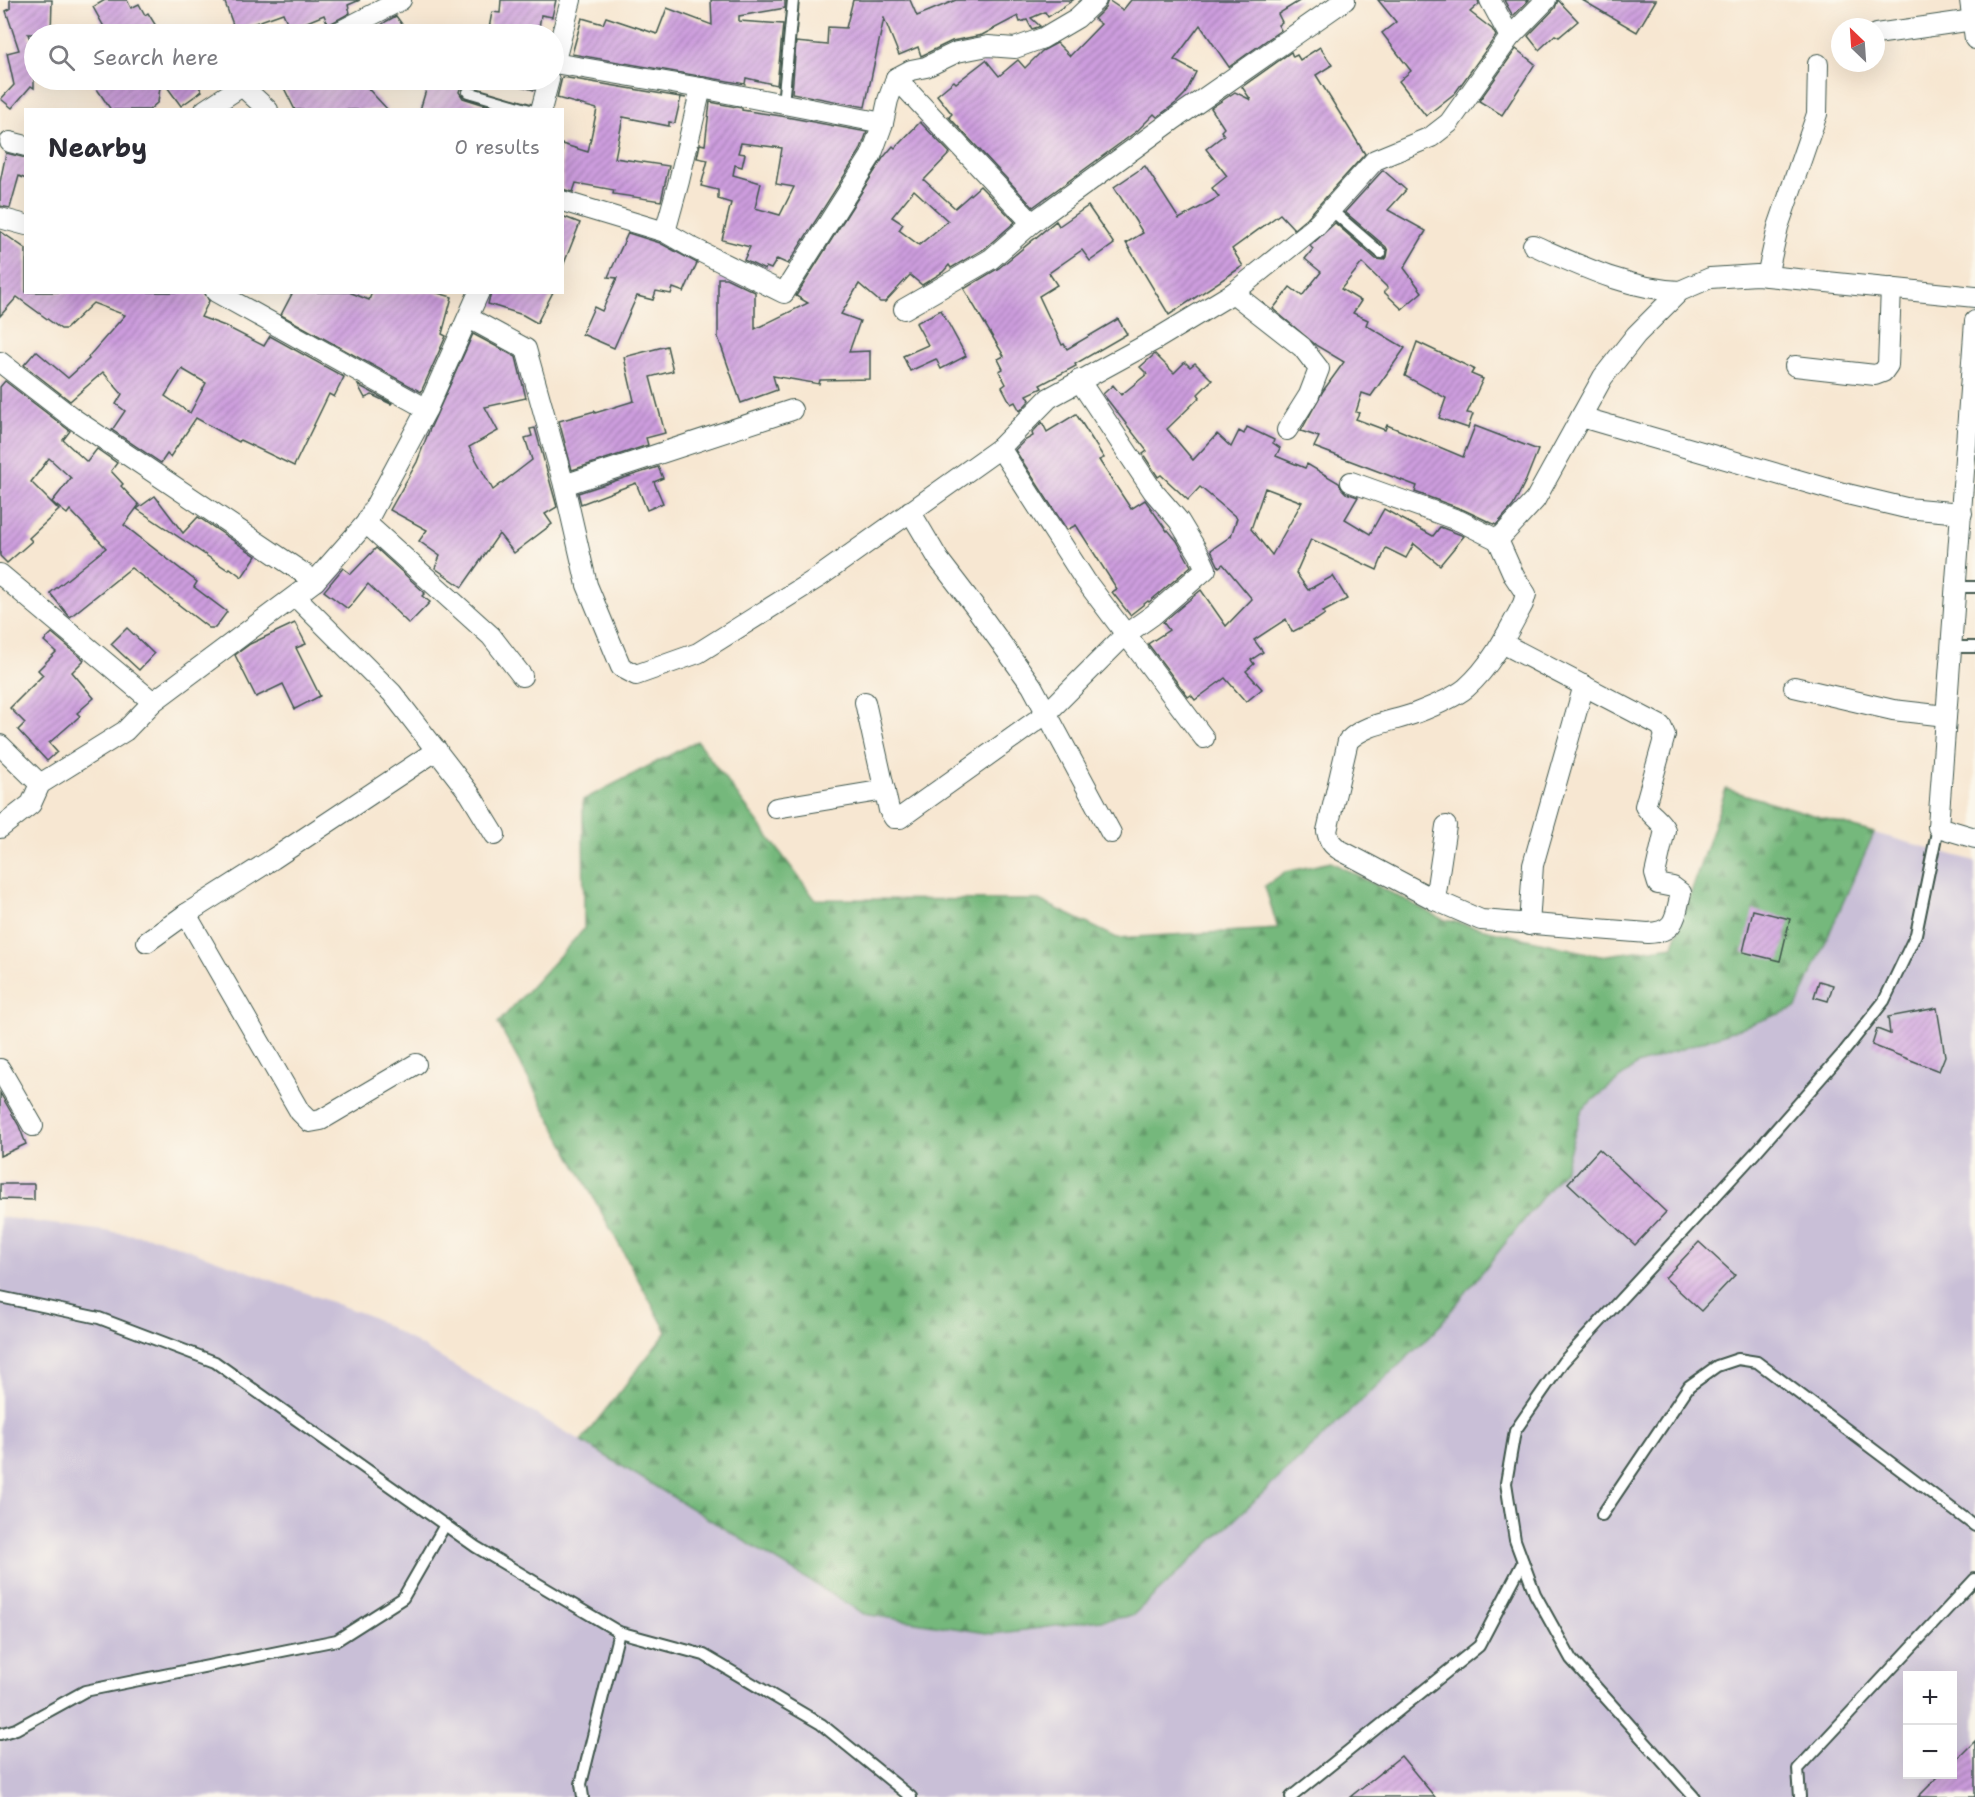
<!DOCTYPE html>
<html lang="en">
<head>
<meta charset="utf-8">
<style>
	:root { --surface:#fff; --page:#f2f2f3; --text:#2b2b33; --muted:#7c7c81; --line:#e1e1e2 }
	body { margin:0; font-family:"Shantell Sans",sans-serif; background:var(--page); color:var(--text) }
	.controls { position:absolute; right:18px; bottom:18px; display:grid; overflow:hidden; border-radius:0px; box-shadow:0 6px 24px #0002 }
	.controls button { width:54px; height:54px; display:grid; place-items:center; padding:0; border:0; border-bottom:2px solid var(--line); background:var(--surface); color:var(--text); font:30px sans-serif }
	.compass { position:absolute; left:1831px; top:18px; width:54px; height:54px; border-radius:50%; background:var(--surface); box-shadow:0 6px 24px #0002; rotate:335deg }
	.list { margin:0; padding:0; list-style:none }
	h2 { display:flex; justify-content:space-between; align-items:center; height:78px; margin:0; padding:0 24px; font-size:26px }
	h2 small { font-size:20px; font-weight:400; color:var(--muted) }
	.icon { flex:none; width:33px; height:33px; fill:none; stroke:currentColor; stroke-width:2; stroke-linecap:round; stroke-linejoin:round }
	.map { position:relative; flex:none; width:1975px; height:1797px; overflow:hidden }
	.search { position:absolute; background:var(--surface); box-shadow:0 6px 24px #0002; left:24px; top:24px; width:540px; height:66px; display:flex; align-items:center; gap:15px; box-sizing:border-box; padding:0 21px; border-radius:33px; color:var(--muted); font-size:22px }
	.panel { position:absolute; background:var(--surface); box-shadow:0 6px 24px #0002; left:24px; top:108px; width:540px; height:186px; border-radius:0px }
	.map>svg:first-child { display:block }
</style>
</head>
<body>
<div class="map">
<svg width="1975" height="1797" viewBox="0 0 1975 1797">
	<defs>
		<pattern id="forest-firs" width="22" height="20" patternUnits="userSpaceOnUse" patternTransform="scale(1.5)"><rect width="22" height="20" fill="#75b87b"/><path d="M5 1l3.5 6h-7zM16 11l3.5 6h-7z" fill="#5f9766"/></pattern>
		<pattern id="building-hatch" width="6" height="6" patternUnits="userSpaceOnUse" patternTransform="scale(1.5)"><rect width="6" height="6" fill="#cd9dde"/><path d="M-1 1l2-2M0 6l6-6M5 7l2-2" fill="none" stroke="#a681b5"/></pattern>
	</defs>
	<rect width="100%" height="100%" fill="#fbf7ec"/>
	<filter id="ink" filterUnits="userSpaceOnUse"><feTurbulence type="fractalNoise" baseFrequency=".0167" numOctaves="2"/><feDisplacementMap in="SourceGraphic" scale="12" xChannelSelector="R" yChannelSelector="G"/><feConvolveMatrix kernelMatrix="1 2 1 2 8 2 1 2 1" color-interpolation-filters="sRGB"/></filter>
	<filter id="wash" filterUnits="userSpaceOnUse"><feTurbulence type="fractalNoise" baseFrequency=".008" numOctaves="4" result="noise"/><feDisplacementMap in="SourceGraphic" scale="24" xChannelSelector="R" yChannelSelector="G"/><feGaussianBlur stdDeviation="1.35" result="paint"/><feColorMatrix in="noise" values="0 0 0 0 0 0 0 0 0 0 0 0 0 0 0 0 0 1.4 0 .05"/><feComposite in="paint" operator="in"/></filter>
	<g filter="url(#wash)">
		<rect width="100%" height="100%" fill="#f7e7d2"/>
		<path fill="#c9bfd7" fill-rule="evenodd" d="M1874 833 1975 861V1797H0V1217L157 1238 372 1317 581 1441 864 1614 993 1634 1132 1616 1434 1332 1564 1170 1582 1109 1637 1065 1796 1008ZM1908 1676H1952V1774H1908Z"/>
		<path fill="url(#forest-firs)" stroke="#4a7a58" stroke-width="1.5" d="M697 741 815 899 1039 900 1117 938 1278 929 1265 886 1285 872 1331 862 1442 919 1600 956 1673 946 1726 789 1874 833 1796 1008 1637 1065 1582 1109 1564 1170 1434 1332 1132 1616 993 1634 864 1614 581 1441 667 1332 498 1023 584 929 583 800Z"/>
		<g id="blocks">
			<g fill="url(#building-hatch)" fill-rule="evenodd">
				<path d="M10 0H52L51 34H28L33 47 34 46V88L31 86 12 108 1 99 14 85 7 53 19 50 6 11 10 9Z"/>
				<path d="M105 0H127L131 8 139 4 145 15 148 13 156 26 153 28 156 34H108L93 7Z"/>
				<path d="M224 0H360L348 5 350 13 328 25 324 15 290 29 283 13 235 30Z"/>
				<path d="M501 0H556L552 17 541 15 538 34H488L492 12 500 13Z"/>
				<path d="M711 0H785V8L739 16V21L783 24 777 85 746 78 745 84 572 54 582 18 603 24 606 17 657 34 667 8 712 25Z"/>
				<path d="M853 0H910L917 16 956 0H1073L1048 17 1045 12 1031 18 1040 26 1038 27 1032 29 1027 20 1020 22 1018 16 982 35 952 41 921 56 918 47 899 55 884 18 865 107 792 93 796 42 827 45 828 27 846 28Z"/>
				<path d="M1108 0 1123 10 1131 0H1301L1278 14 1282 22 1278 25 1281 30 1229 67 1200 25 1174 60 1196 72 1185 94 1176 103 1157 117 1154 114 1137 131 1033 207 949 117 952 114 937 95 954 81 956 83 986 60 999 76 1018 60 1025 68 1042 51 1057 43 1070 56 1101 24 1094 19 1105 8Z"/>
				<path d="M1378 0H1478L1479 4 1470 12 1492 29 1496 36 1455 93 1426 116 1399 81 1411 71 1382 33 1396 22Z"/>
				<path d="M1504 0H1529L1513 16Z"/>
				<path d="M1558 0 1578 21 1559 37 1555 35 1539 50 1528 36 1555 8Z"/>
				<path d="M1582 0H1656L1637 32Z"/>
				<path d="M396 16 409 34H369L387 21Z"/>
				<path d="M1320 47 1332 65 1316 75 1365 154 1307 218 1294 229 1280 214 1232 249 1243 266 1169 315 1126 243 1143 233 1114 187 1145 166 1179 219 1219 197 1212 188 1227 176 1206 149 1224 135 1221 131 1224 128 1211 108 1235 92 1251 100 1242 87 1291 52 1293 57 1297 55 1300 60Z"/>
				<path d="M1516 49 1535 64 1502 115 1479 101Z"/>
				<path d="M562 77 686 98 681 97 675 123 669 122V126L623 117 615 158 669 166 661 201 613 194 614 190 576 183 573 192 562 189V144L588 152 597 109 557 98Z"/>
				<path d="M91 80H161L158 102 149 110H111Z"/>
				<path d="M162 80H194L202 91 181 106Z"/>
				<path d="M280 80H360L388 110H295Z"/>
				<path d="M429 80H463L459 92 463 98 501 110H420Z"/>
				<path d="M512 80H537L534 90 511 83Z"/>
				<path d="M710 102 742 108V110L781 116 867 132 860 151 788 264 777 259 771 269 766 267 765 270 744 260 750 247 722 240 731 203 718 199V190L701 186 708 160 697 158 700 144 705 145ZM741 143 782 148 776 184 794 187 780 215 755 208 761 183 733 175 735 165 742 167 745 154 738 153Z"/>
				<path d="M920 122 950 153 924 180 955 208 980 186 1015 222 984 249 951 268 949 265 943 272 922 285 910 275 885 302H880L859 284 841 314 860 321 849 352 870 351V379L820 380 819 384 773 376 777 390 741 403 718 337V278H726L755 292V329L808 303 796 296 883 158 893 146 895 148ZM914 190 948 221 919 245 899 230 903 224 892 217Z"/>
				<path d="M6 153 26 158V179L19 176 10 208 0 206V182Z"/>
				<path d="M1383 170 1406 190 1388 210 1426 231 1404 268 1422 292 1402 309 1384 292 1388 288 1362 263 1341 289 1361 301 1353 313 1368 320 1366 325 1405 348 1371 396 1362 393 1356 412 1359 413 1356 419 1385 430 1387 425 1463 457 1475 426 1538 450 1526 480 1513 506 1496 525 1464 510 1415 492 1417 486 1314 447 1319 437 1301 431 1323 391 1344 362 1317 346 1273 309 1290 287 1302 296 1321 272 1305 259 1313 249 1310 246 1335 223 1376 259 1383 260 1387 257 1388 251 1386 247 1345 212Z"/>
				<path d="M1088 206 1114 244 1090 261 1082 250 1049 273 1057 285 1039 296 1062 345 1064 344 1067 349 1118 319 1127 334 1075 364 1076 366 1040 385 1042 388 1027 395 1030 400 1020 411 1015 402 1011 404 1002 387 1006 384 999 371 1003 369 998 359 1004 356 964 289 999 268 1056 221 1059 226Z"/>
				<path d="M562 216 580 223 563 266H562Z"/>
				<path d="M0 231 26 249V292H204L209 301 201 317 225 326 264 346 270 336 344 377 334 397 329 394 294 466 240 440 239 442 196 418 170 457 167 454 161 463 112 430 125 411 116 404 122 394 103 372 70 401 24 365 36 351 68 378 89 359 88 357 125 315 93 303 66 329H61L17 297 0 316ZM182 369 206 383 190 413 165 396Z"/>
				<path d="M628 233 660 243 697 263 684 292 673 288 671 294 656 291 653 300 637 296 614 348 582 334 594 307 602 311 617 278 608 277Z"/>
				<path d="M293 292H349L369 300 372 292H434L452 297 442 334 446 336 421 392 281 315Z"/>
				<path d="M491 292H553L537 323 523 315 488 304Z"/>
				<path d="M941 310 966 356 941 369 936 359 910 371 903 356 928 345 916 323Z"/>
				<path d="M473 334 516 357 526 398 485 407 498 431 469 447 493 490 532 460 525 438 532 436 530 429 535 428 557 507 545 514 552 524 514 553 499 534 462 587 435 568 440 556 419 541 427 530 390 510 417 462 429 431Z"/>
				<path d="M1417 342 1474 369 1471 374 1483 379 1467 413 1473 414 1468 428 1439 418 1446 398 1405 376Z"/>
				<path d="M667 346 673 371 650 377 665 433 646 438 648 445 572 470 559 421 595 411V413L634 401 624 357Z"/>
				<path d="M1155 354 1174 373 1185 362 1190 367 1195 363 1212 380 1198 394 1200 397 1167 429 1193 460 1217 434 1231 447 1239 431 1244 434 1247 427 1274 440 1273 443 1280 448 1276 456 1305 468 1307 464 1339 483 1342 489 1346 493 1358 497 1345 519 1370 534 1384 509 1433 536 1440 527 1464 536 1440 565 1414 544 1406 558 1386 548 1377 570 1311 539 1296 573 1308 590 1333 576 1347 599 1323 612 1325 614 1316 620 1292 632 1286 619 1254 640 1263 652 1251 660 1254 664 1246 671 1262 689 1246 702 1225 678 1195 700 1191 695 1188 697 1148 644 1169 630 1163 622 1201 590 1226 626 1252 599 1223 564 1219 567 1211 550 1231 536 1237 518 1200 487 1188 500 1161 475 1158 477 1143 454 1147 451 1103 394 1113 385 1121 395 1147 374 1140 367ZM1265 488 1302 502 1272 555 1251 529Z"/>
				<path d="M5 381 70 431 63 440 87 462 97 449 117 463 111 471 123 484 121 486 139 505 124 525 197 582 194 587 227 612 215 628H209L131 568 70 617 68 615 50 593 106 548 70 510 67 514 52 502 71 478 49 458 31 482 59 510 29 538 32 541 7 563 0 556V387Z"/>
				<path d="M358 385 392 403 391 404 372 395 365 398Z"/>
				<path d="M1076 414 1104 458 1099 460 1131 509 1145 500 1167 531 1168 530 1177 541 1191 566 1149 602 1148 601 1130 615 1112 592 1117 589 1076 525 1067 530 1015 450 1024 441 1033 436 1032 433 1042 422 1047 432Z"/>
				<path d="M658 467 663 478 654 482 663 503 647 510 636 483 581 504 578 493Z"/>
				<path d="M155 496 183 533 198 517 256 556 242 577 230 568 228 570 137 509Z"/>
				<path d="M376 548 425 593 422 596 430 602 409 624 368 584 348 609 324 591 343 568 351 574Z"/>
				<path d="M295 623 306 644 296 648 320 696 295 709 283 684 256 697 235 655 250 644Z"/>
				<path d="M127 628 154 654 139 670 111 644Z"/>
				<path d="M52 633 84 660 72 672 94 698 77 713 80 716 49 743 57 752 47 761 18 730 25 723 10 708 43 675 38 670 56 652 44 641Z"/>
				<path d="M1753 910 1790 919 1780 961 1743 952Z"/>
				<path d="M1819 981 1833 985 1828 1001 1814 997Z"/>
				<path d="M1937 1008 1945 1056 1939 1071 1872 1045 1877 1029 1890 1034 1888 1017Z"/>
				<path d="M0 1093 19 1126 26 1144 0 1156Z"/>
				<path d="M1599 1149 1666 1212 1635 1245 1568 1183Z"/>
				<path d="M0 1184H34V1200L0 1199Z"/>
				<path d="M1699 1242 1735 1275 1701 1311 1665 1278Z"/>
				<path d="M1975 1741V1797H1918L1941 1774H1953V1763Z"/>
				<path d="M1401 1756 1435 1797H1350Z"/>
			</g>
		</g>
	</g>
	<g filter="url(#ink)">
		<use href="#blocks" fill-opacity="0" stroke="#3f564c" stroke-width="1.5"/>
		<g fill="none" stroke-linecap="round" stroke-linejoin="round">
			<defs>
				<g id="service">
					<path d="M468 92 530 110"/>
					<path d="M783 104 793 0"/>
					<path d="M1331 210 1381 253"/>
					<path d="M1957 587H1975"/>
					<path d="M1952 647H1975"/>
					<path d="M0 1297 99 1318 215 1362 476 1547 619 1632 704 1655 821 1724 911 1797"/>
					<path d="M1602 1515 1689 1386 1717 1366 1738 1359 1757 1362 1975 1526"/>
					<path d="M0 1734 16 1729 85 1691 337 1640 403 1598 445 1525"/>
					<path d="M583 1797 581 1784 619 1632"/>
					<path d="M1291 1797 1479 1646 1523 1562"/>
					<path d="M1694 1797 1571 1659 1535 1594 1515 1540 1506 1483 1515 1431 1563 1362 1756 1152 1843 1053 1884 1001 1916 934 1938 827"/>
					<path d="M1800 1797 1798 1769 1975 1579"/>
				</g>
				<g id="minor">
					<path d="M1490 0 1510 37"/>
					<path d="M1970 0 1975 39"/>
					<path d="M335 34 401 0"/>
					<path d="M1876 34 1973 20"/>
					<path d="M554 63 701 88 883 123"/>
					<path d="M554 64 571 0"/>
					<path d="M896 78 1032 223"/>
					<path d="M242 86 268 110"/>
					<path d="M205 110 251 80"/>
					<path d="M541 110 549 80"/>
					<path d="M10 142 26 146"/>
					<path d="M562 201 665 232 691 247 784 293 871 156 883 123 888 100 896 78 911 70 926 67 957 52 988 46 1015 48 1043 38 1077 18 1096 0"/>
					<path d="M0 218 26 225"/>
					<path d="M665 232 679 181 701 88"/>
					<path d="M1533 245C1581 266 1627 289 1680 291"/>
					<path d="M1767 276 1778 227 1817 114 1818 64"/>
					<path d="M216 292 427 409"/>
					<path d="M1233 293 1302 347 1319 369 1309 395 1287 430"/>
					<path d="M904 309 991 259 1032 223 1173 120 1345 0"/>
					<path d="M469 318 526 349 564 485 587 585 621 667 636 675 698 653 819 577 1000 448 1049 398 1155 340 1233 293 1315 227 1375 160 1431 137 1449 123 1510 37 1546 0"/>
					<path d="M1975 321 1938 827 1975 838"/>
					<path d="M0 362 74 419 315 581"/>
					<path d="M1795 366 1875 375 1883 372 1888 365 1891 288"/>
					<path d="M1581 417 1843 493 1906 508 1962 513"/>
					<path d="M1000 448 1085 580 1204 738"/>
					<path d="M1351 482 1460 521 1498 540 1535 500 1603 377 1636 335 1680 291 1710 278 1757 275 1975 297"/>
					<path d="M564 485 792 410"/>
					<path d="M910 511 939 560 975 607 1032 686 1111 833"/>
					<path d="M366 523 491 636 522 676"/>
					<path d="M1498 540 1514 576 1526 594 1523 604C1507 634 1492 665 1466 688 1455 697 1429 708 1416 713 1393 722 1366 723 1348 741L1327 831C1329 841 1332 845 1340 850L1435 900 1481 920 1648 933C1677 932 1675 916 1681 893L1673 887 1658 884 1655 874 1665 830C1661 820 1650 815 1645 806L1665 735 1661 726 1502 643"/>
					<path d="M0 574 153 702"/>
					<path d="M296 597 392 693 470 794 495 835"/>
					<path d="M1794 687 1893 710 1946 716"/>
					<path d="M865 702 889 810 894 818H900L1047 713 1126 634 1153 615 1206 569 1199 554 1179 521 1153 491 1079 380"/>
					<path d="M0 745 40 784"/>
					<path d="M776 808 885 790"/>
					<path d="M0 828 31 804 40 784 125 731 153 702 315 581 366 523 427 409 479 292"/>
					<path d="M1435 900 1446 826"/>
					<path d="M186 914 300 1112 310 1122 321 1120 416 1064"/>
					<path d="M1529 925 1533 865 1584 685"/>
					<path d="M147 942 186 914 273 859 437 750"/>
					<path d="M0 1069 33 1126"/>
				</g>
			</defs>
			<use href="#service" stroke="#3f564c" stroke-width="14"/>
			<use href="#minor" stroke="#3f564c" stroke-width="22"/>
			<use href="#service" stroke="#fff" stroke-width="10"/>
			<use href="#minor" stroke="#fff" stroke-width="20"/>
		</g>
	</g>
</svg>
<div class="controls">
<button>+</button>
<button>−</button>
</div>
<svg class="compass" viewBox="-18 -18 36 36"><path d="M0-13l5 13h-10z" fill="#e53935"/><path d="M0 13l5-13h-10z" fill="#7c7c81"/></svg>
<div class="search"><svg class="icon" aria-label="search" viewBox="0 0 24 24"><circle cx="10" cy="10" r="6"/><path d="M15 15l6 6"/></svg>Search here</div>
<section class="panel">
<h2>Nearby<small>0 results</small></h2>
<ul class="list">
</ul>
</section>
</div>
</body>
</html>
